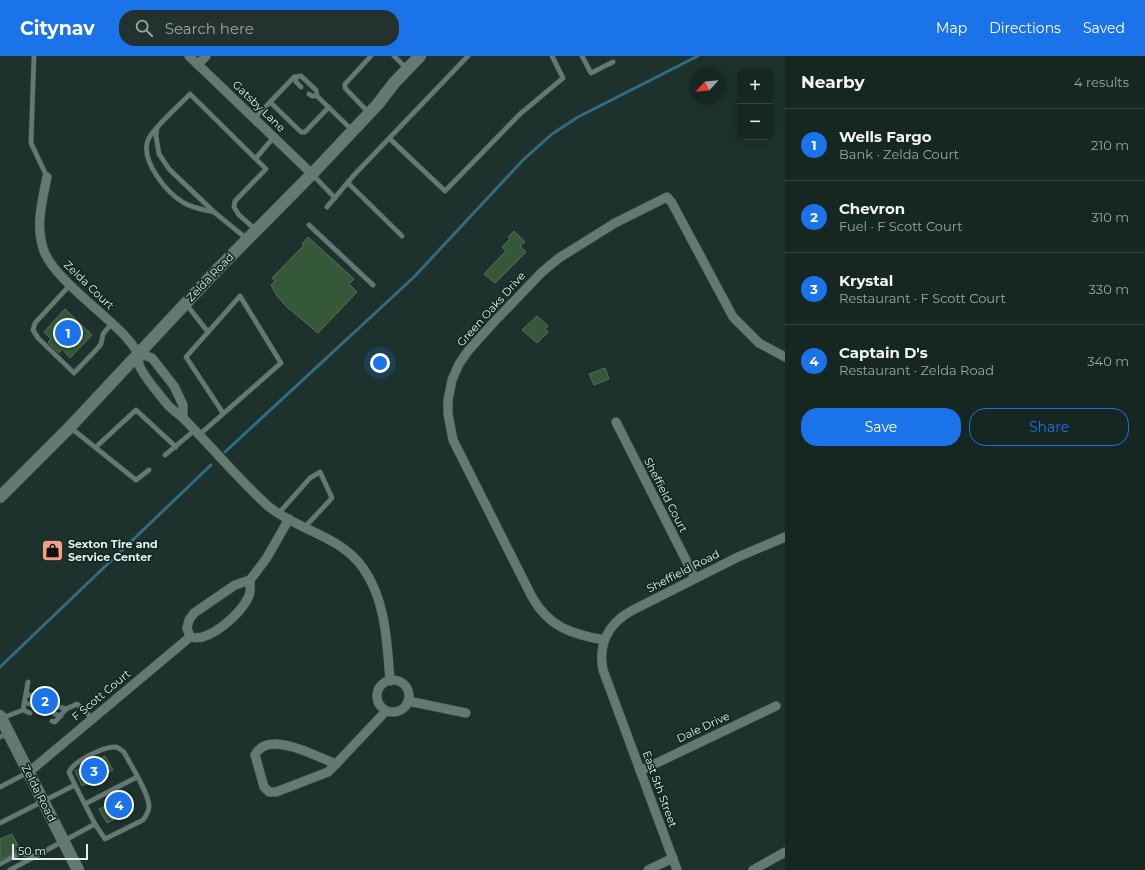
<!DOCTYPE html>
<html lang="en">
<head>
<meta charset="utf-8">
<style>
	:root { --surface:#162621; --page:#23322e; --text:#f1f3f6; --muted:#9ea5a5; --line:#35433f; --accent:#1a73e8 }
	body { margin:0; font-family:Montserrat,sans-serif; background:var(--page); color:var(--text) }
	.controls { position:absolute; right:12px; top:12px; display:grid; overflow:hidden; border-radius:8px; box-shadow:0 2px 10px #0003 }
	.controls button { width:36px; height:36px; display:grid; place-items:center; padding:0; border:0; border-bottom:1px solid var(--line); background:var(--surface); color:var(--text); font:20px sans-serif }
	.compass { position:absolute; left:689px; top:12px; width:36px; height:36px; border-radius:50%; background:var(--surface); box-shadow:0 2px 10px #0003; rotate:244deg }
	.scale { position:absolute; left:12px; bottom:10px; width:76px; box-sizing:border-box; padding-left:4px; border:2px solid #e3f0eb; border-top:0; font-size:11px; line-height:14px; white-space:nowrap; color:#e3f0eb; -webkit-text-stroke:3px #132822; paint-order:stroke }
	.you { position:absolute; left:380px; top:307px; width:14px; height:14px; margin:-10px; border:3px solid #fff; border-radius:50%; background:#1a73e8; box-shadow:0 0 0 6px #1a73e833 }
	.badge { display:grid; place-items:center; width:26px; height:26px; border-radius:50%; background:var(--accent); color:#fff; font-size:13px; font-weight:700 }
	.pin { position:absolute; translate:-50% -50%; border:2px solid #fff; box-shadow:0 1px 4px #0006 }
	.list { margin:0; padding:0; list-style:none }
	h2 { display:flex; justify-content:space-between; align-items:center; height:52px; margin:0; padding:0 16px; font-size:17px }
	h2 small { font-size:13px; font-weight:400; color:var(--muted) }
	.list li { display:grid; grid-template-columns:26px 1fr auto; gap:12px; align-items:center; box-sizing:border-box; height:72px; padding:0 16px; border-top:1px solid var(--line) }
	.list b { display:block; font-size:15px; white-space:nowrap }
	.list p { margin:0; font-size:13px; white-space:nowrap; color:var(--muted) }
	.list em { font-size:13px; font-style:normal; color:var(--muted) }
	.actions { display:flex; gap:8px; padding:12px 16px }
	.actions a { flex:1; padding:9px 0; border:1px solid var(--accent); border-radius:16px; text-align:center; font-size:14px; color:var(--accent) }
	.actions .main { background:var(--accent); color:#fff }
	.icon { flex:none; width:22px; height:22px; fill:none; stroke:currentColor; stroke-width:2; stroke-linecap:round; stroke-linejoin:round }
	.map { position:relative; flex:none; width:785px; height:814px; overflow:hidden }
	header { display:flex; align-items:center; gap:24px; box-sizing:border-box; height:56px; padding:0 20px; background:var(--accent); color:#fff }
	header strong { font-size:19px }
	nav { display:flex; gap:22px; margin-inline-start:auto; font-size:14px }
	.search { width:280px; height:36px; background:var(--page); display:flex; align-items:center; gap:10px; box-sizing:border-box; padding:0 14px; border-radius:16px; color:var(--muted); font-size:15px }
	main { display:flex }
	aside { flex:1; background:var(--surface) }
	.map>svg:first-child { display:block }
</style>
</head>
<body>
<header>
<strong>Citynav</strong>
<div class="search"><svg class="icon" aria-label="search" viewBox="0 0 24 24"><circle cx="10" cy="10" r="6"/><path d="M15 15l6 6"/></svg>Search here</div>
<nav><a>Map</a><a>Directions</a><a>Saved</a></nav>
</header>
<main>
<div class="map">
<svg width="785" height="814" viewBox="0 0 785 814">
	<rect width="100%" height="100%" fill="#1d322c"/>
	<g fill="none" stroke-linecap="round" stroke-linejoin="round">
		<g stroke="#326b80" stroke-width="3">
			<path d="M225 396 414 221 523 104 552 78 578 61 698 0"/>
			<path d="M0 611 211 409"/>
		</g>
	</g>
	<g fill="#355938" stroke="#5c6c5d">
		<path d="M514 175 525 186 520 190 526 196 495 227 484 218 506 195 502 191 510 183 508 181Z"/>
		<path d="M308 181 354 223 349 228 357 236 318 277 287 251 277 240 271 229 275 225 272 222 304 189 302 188Z"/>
		<path d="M65 253 92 279 70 302 62 293 59 297 48 286 51 283 44 276Z"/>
		<path d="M537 260 548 270 545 273 548 276 537 287 522 274Z"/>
		<path d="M605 312 609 323 594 329 589 318Z"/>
		<path d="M105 700 113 714 82 730 75 715Z"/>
		<path d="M126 739 134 754 107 767 99 753Z"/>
		<path d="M12 778 20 793 0 804V783Z"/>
	</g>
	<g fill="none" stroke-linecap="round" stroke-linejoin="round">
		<defs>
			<g id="lane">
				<path d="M34 0 31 87 47 121"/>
				<path d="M394 0 406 12"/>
				<path d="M582 0 591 17 613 6"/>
				<path d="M296 21V26L301 31"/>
				<path d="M309 38 312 40H317"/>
				<path d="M270 46 301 76H305L329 51"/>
				<path d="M368 56 345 32V28L371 0"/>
				<path d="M254 63 294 21 301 20 316 34 317 40 352 74"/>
				<path d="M157 72 156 80 159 98 169 113 214 156 247 183"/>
				<path d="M390 83 445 135 520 58 563 22 552 0"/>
				<path d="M256 102 274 81"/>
				<path d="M313 119 335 142"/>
				<path d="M348 127 402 180"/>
				<path d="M327 151 354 119 468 0"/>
				<path d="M214 156C204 154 193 152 184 147 167 137 140 105 148 84 152 73 181 48 190 38L266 113 235 145 234 151 239 159 256 174"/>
				<path d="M309 169 373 229"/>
				<path d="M70 229 35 267 33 274 38 282 74 317 97 293 101 288 103 278 112 267"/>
				<path d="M186 248 208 276"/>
				<path d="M71 372 136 424 149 414"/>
				<path d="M199 379 281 307 240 240 186 301 223 357"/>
				<path d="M96 391 136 354 176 391"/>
				<path d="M165 399 195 374"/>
				<path d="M279 457 310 422 320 416 332 442 304 472"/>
				<path d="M28 626 23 654 30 657"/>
				<path d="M26 638 35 641"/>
				<path d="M24 646 32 649"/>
				<path d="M57 650 66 653"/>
				<path d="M55 658 61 660"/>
				<path d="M2 662 23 654"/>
				<path d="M52 665 55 666 66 653 77 648 92 662"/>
				<path d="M0 681 8 678"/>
				<path d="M75 729 69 716C74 705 104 690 116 691 119 692 121 694 124 696 131 710 148 735 149 750 149 755 146 760 143 764L105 783 95 768"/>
				<path d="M0 731 27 717"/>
				<path d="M85 748 137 721"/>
				<path d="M0 767 75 729 95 768 10 814"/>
				<path d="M0 808 20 797 35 801"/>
			</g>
			<g id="street">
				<path d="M189 0 312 118"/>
				<path d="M198 8 206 0"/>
				<path d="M47 121C42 146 35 170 44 195 54 222 104 257 125 280 129 285 136 292 138 298 139 302 138 307 140 311 145 322 159 338 167 348 172 354 179 358 184 363 213 392 238 423 268 450 297 474 341 480 363 512 386 544 387 587 390 625"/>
				<path d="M138 297 152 302 174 330 183 349V362"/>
				<path d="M616 366 695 522"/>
				<path d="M190 581C210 587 241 557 249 540 251 536 250 529 250 524"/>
				<path d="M604 584C571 578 549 571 532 541L453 384 448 358V344L452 324 459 308 468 295 494 266 542 216 559 202 615 167 667 141 672 147 733 261 759 287 785 301"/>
				<circle cx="393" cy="640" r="16"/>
				<path d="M408 645 466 657"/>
				<path d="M275 688C296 689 316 700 336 708L328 716 276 736H269L264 731 255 699C259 691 266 688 275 688Z"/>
				<path d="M336 708 386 655"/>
				<path d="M640 715 776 650"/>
				<path d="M29 716 190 581 187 572 189 564 194 557 235 529 250 524 266 503 289 463"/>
				<path d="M648 814 673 802"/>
				<path d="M677 814 603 614C598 588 608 568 631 555L738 501 785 481"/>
				<path d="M753 814 785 796"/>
			</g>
			<g id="secondary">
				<path d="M0 441 70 371 215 216 312 118 378 48 394 27 420 0"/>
				<path d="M0 660 78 814"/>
			</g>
		</defs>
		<use href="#lane" stroke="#3a4d48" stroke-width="5.5"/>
		<use href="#street" stroke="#3a4d48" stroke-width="10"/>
		<use href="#secondary" stroke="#3a4d48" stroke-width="13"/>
		<use href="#lane" stroke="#637a72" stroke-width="4.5"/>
		<use href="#street" stroke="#637a72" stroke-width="9"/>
		<use href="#secondary" stroke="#637a72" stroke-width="12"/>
	</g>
	<defs>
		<symbol id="shop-square" viewBox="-11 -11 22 22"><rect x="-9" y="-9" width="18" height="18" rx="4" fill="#f3a081" stroke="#132822"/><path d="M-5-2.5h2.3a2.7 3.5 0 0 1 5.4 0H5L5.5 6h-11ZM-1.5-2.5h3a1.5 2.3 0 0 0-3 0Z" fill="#111"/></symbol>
	</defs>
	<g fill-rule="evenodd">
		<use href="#shop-square" x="40" y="482" width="25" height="25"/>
	</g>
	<g text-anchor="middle" stroke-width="3.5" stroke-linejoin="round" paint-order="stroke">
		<g font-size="11" fill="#e3f0eb" stroke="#132822">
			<text transform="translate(259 50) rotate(44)" y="4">Gatsby Lane</text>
			<text transform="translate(210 221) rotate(-46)" y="4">Zelda Road</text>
			<text transform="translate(89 229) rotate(44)" y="4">Zelda Court</text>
			<text transform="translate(491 253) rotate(-48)" y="4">Green Oaks Drive</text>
			<text transform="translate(666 439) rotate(63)" y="4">Sheffield Court</text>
			<text transform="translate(683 515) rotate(-27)" y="4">Sheffield Road</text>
			<text transform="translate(101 639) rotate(-40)" y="4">F Scott Court</text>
			<text transform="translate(703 671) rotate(-25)" y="4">Dale Drive</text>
			<text transform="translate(660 733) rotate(70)" y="4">East 5th Street</text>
			<text transform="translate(39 737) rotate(63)" y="4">Zelda Road</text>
		</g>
		<g font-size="11" font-weight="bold" fill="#e3f0eb" stroke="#132822" text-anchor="start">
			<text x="68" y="492">Sexton Tire and<tspan x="68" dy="13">Service Center</tspan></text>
		</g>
	</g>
</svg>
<div class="controls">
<button>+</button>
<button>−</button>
</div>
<svg class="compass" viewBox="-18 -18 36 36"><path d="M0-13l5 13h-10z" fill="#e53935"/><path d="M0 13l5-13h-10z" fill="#9ea5a5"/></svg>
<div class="scale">50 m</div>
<div class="you"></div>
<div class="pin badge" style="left:68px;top:277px">1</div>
<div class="pin badge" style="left:45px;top:645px">2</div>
<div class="pin badge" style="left:94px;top:715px">3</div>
<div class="pin badge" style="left:119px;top:749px">4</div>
</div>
<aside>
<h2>Nearby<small>4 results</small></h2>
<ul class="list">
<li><span class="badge">1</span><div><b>Wells Fargo</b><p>Bank · Zelda Court</p></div><em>210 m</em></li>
<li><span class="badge">2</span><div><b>Chevron</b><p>Fuel · F Scott Court</p></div><em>310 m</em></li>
<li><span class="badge">3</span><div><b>Krystal</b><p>Restaurant · F Scott Court</p></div><em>330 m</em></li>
<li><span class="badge">4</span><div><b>Captain D's</b><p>Restaurant · Zelda Road</p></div><em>340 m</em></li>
</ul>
<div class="actions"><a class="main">Save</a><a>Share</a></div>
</aside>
</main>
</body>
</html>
